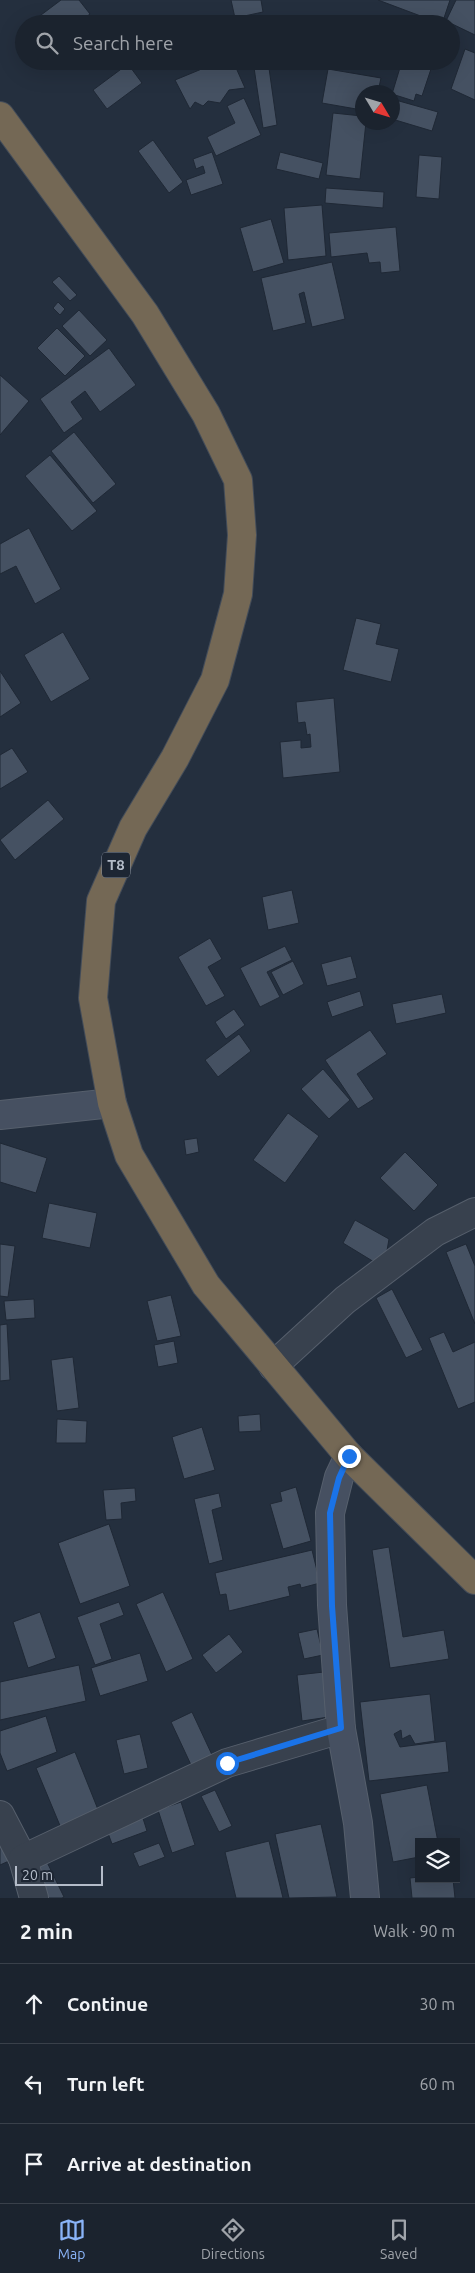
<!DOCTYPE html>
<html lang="en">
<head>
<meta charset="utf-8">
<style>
	:root { --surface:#1b232e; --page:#242b36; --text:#f1f3f6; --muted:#a0a4aa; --line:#39404a; --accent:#8ab4f8 }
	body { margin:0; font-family:Ubuntu,sans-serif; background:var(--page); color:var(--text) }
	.controls { position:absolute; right:15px; bottom:15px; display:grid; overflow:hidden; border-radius:0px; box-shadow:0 5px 20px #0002 }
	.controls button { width:45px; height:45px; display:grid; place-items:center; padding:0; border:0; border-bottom:1px solid var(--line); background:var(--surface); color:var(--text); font:25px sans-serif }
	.compass { position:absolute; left:355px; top:85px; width:45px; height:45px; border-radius:50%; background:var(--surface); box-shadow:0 5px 20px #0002; rotate:128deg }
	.scale { position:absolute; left:15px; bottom:12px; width:88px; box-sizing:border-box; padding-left:5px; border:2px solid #b4bcc9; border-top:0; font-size:14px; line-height:18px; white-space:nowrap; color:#b4bcc9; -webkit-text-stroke:4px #1d2633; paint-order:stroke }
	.stop { position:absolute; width:15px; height:15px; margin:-11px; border:4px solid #1a73e8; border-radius:50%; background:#fff }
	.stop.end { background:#1a73e8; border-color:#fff; box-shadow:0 1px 5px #0008 }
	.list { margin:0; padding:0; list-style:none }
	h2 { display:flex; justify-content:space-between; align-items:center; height:65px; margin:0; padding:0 20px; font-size:21px }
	h2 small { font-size:16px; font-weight:400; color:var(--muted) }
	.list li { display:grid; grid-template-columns:32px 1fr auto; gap:15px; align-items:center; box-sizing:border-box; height:80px; padding:0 20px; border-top:1px solid var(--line) }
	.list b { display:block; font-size:19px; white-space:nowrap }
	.list em { font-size:16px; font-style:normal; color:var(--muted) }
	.icon { flex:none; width:28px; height:28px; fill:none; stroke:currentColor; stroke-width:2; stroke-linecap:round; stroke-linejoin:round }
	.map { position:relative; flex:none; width:475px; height:1898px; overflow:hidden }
	.search { position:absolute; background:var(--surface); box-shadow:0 5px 20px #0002; left:15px; right:15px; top:15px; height:55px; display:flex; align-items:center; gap:12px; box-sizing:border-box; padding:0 18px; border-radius:28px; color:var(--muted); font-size:19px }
	.sheet { height:305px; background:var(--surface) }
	nav { display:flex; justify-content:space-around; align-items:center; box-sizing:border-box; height:70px; border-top:1px solid var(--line); background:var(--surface); font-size:14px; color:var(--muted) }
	nav a { display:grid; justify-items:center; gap:2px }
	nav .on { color:var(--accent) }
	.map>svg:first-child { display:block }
</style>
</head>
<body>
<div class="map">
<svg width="475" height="1898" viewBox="0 0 475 1898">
	<rect width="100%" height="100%" fill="#242f3e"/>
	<g fill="#455162" stroke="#1f2835">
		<path d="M61 0H79L90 14 77 24H41L37 18Z"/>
		<path d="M231 0H261L263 12 235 18Z"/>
		<path d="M378 0H450L442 24Z"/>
		<path d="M456 0H475V35L446 21Z"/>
		<path d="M465 49 475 53V100L451 89Z"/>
		<path d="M221 61H233L245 88 229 90 220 103 208 101 203 106 195 102 190 109 175 80Z"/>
		<path d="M253 61H268L277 125 263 128Z"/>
		<path d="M402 61 433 63 422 96 416 94 414 101 392 94Z"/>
		<path d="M128 64 142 83 107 109 93 90Z"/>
		<path d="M328 69 381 78 378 92H362V110L322 103Z"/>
		<path d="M244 98 261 135 216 156 207 137 235 123 227 106Z"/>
		<path d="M392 99 438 112 432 131 392 119Z"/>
		<path d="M333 113 362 116V122H366L360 179 326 175Z"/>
		<path d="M153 140 183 182 169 193 138 151Z"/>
		<path d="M212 152 223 184 191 195 186 180 205 173 203 166 196 169 193 159Z"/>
		<path d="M280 152 323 163 319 179 276 169Z"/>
		<path d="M419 155 442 157 439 199 416 197Z"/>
		<path d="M326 188 384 192 383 208 325 203Z"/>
		<path d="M322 205 326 256 288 260 284 208Z"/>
		<path d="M271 219 284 263 253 272 240 228Z"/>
		<path d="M396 227 400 271 381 273 380 262 369 263 367 253 331 257 329 233Z"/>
		<path d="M332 262 345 319 312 327 304 292 299 294 306 323 273 331 261 278Z"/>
		<path d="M59 276 77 295 70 301 52 282Z"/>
		<path d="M58 302 65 309 60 315 53 308Z"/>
		<path d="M79 310 107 340 90 356 62 326Z"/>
		<path d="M57 328 85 356 65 376 37 348Z"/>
		<path d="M109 348 136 385 100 412 85 391 71 402 83 419 64 433 40 399Z"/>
		<path d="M0 375 29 401 0 435Z"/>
		<path d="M74 432 116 484 93 503 51 451Z"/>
		<path d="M50 455 97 511 72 531 25 476Z"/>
		<path d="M29 528 61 589 35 604 16 566 0 574V544Z"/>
		<path d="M356 618 381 624 376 644 399 649 391 682 343 670Z"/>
		<path d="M63 632 90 679 51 702 24 655Z"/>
		<path d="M0 671 21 703 0 717Z"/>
		<path d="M334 698 340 772 283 778 280 742 301 740V748L311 747 310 734 307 735 305 722 298 723 296 702Z"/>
		<path d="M12 748 28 772 0 789V755Z"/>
		<path d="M48 800 64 819 15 860 0 840Z"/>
		<path d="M292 890 299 923 268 930 262 897Z"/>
		<path d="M210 938 222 959 208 967 225 996 206 1006 178 957Z"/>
		<path d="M285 946 292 960 267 972 280 997 260 1007 240 968Z"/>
		<path d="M351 956 357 978 327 986 321 964Z"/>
		<path d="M293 961 304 984 283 995 271 972Z"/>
		<path d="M360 991 364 1006 332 1017 327 1002Z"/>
		<path d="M442 994 446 1013 396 1024 392 1004Z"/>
		<path d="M234 1009 245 1025 226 1039 215 1022Z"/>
		<path d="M370 1030 387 1054 357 1074 374 1099 358 1109 325 1060Z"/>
		<path d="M239 1034 251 1051 218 1077 205 1060Z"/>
		<path d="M323 1069 350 1100 329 1119 301 1089Z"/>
		<path d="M288 1113 319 1136 285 1183 253 1160Z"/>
		<path d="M197 1138 199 1152 186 1155 184 1140Z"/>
		<path d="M0 1143 47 1158 36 1193 0 1182Z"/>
		<path d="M405 1152 438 1185 414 1211 380 1178Z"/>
		<path d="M49 1203 97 1213 90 1248 42 1238Z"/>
		<path d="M355 1220 389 1239 384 1268 343 1243Z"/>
		<path d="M0 1244 15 1246 8 1297 0 1296Z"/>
		<path d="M466 1244 475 1266V1324L446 1252Z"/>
		<path d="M392 1289 423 1350 406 1358 376 1298Z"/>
		<path d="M171 1295 181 1336 157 1341 147 1301Z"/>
		<path d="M34 1299 35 1318 6 1320 4 1301Z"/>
		<path d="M7 1324 10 1380 0 1381V1325Z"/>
		<path d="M444 1332 453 1352 475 1342V1402L458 1409 429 1338Z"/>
		<path d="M174 1341 178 1363 158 1367 154 1345Z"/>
		<path d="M73 1357 79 1408 57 1411 51 1360Z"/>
		<path d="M260 1414 261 1431 239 1432 238 1416Z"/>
		<path d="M57 1419 87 1421 86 1443H56Z"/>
		<path d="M202 1427 215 1470 184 1479 172 1437Z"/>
		<path d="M296 1487 311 1541 283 1549 270 1504 282 1501 280 1492Z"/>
		<path d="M135 1488 136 1501 121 1503 122 1519 106 1520 103 1490Z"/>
		<path d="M219 1493 222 1507 212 1510 223 1560 209 1564 194 1499Z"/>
		<path d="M109 1524 130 1586 80 1604 58 1543Z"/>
		<path d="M389 1547 403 1637 444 1630 449 1659 390 1668 372 1550Z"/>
		<path d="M312 1550 320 1583 301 1588 300 1584 288 1587 290 1596 229 1611 226 1594 220 1595 215 1573Z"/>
		<path d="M163 1592 193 1659 166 1672 136 1604Z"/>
		<path d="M119 1602 124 1615 100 1624 112 1659 95 1665 77 1617Z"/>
		<path d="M40 1612 56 1658 28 1668 13 1622Z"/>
		<path d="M317 1629 323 1655 304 1659 298 1633Z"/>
		<path d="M229 1634 243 1652 216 1673 202 1655Z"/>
		<path d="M140 1653 148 1681 100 1696 91 1668Z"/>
		<path d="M79 1665 86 1701 0 1720V1682Z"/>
		<path d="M324 1672 329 1717 302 1721 297 1675Z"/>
		<path d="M430 1694 435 1741 415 1744 410 1735 402 1739 401 1730 394 1734 400 1747 446 1741 449 1772 369 1781 360 1702Z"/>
		<path d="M192 1712 213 1757 192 1767 171 1722Z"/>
		<path d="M46 1716 57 1752 7 1771 0 1753V1731Z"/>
		<path d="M140 1734 148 1768 124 1774 116 1740Z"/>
		<path d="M75 1752 99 1812 61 1828 36 1768Z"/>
		<path d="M427 1785 438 1842H419V1857L393 1862 380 1794Z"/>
		<path d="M215 1790 232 1826 219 1832 201 1796Z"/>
		<path d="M181 1802 195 1845 172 1853 158 1810Z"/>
		<path d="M141 1812 147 1831 112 1844 105 1825Z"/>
		<path d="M321 1824 337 1897 289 1898 275 1834Z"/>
		<path d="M269 1841 283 1898H236L225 1852Z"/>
		<path d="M0 1842 9 1861 0 1865Z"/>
		<path d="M159 1843 165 1857 139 1867 133 1853Z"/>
		<path d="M44 1856 64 1897 62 1898H47L31 1863Z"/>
		<path d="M419 1877V1879H453L455 1898H412L410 1878Z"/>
	</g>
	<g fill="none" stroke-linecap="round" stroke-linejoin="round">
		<defs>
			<g id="street">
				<path d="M273 1366 345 1300 435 1232 475 1212"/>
				<path d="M0 1815 23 1859 34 1898"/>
				<path d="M23 1859 227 1763 341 1729"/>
			</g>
			<g id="secondary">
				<path d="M0 1115 112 1103"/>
				<path d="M349 1456 339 1477 330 1513 332 1605 341 1729 358 1823 365 1898"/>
			</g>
			<path id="highway" d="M0 116 145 314 206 414 238 480 242 535 238 594 215 680 175 758 133 828 101 901 93 998 112 1103 129 1155 206 1285 349 1456 475 1580"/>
		</defs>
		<use href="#street" stroke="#565f6c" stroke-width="30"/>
		<use href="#secondary" stroke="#565f6c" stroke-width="30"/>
		<use href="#highway" stroke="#434c59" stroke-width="30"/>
		<use href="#street" stroke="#38414e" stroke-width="28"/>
		<use href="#secondary" stroke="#465061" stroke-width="28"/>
		<use href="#highway" stroke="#746855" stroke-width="28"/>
	</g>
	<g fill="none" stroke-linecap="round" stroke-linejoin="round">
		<path stroke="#1a73e8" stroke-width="6" d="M227 1763 341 1728 332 1606 330 1513 339 1478 349 1456"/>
	</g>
	<g text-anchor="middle" stroke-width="4.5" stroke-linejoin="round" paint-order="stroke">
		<rect fill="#1d2633" stroke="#878f9c" stroke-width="1" x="102" y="852.5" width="28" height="25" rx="4"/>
		<g font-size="15" font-weight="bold" fill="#b4bcc9">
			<text x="116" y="870">T8</text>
		</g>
	</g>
</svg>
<div class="controls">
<button><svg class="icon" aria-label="layers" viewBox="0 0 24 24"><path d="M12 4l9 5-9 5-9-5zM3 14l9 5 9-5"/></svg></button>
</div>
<svg class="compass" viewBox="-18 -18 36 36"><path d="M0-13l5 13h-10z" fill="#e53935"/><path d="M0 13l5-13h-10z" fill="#a0a4aa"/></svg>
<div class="scale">20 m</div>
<div class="stop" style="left:227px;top:1763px"></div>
<div class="stop end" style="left:349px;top:1456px"></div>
<div class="search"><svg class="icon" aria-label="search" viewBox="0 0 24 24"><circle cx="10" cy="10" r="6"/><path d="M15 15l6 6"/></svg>Search here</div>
</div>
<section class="sheet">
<h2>2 min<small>Walk · 90 m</small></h2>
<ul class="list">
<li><svg class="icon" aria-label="ahead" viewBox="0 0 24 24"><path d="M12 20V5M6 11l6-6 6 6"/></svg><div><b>Continue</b></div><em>30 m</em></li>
<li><svg class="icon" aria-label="left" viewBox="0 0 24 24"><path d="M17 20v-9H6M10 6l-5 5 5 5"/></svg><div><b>Turn left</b></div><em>60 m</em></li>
<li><svg class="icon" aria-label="arrive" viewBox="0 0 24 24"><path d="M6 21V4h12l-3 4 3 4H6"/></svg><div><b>Arrive at destination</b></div></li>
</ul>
</section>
<nav>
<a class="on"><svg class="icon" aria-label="map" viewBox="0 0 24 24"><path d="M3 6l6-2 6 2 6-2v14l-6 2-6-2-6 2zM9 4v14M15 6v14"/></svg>Map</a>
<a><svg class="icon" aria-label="directions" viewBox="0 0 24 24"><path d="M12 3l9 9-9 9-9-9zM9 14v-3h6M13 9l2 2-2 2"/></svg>Directions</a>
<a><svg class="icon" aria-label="saved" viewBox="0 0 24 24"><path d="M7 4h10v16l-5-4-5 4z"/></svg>Saved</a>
</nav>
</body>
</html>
